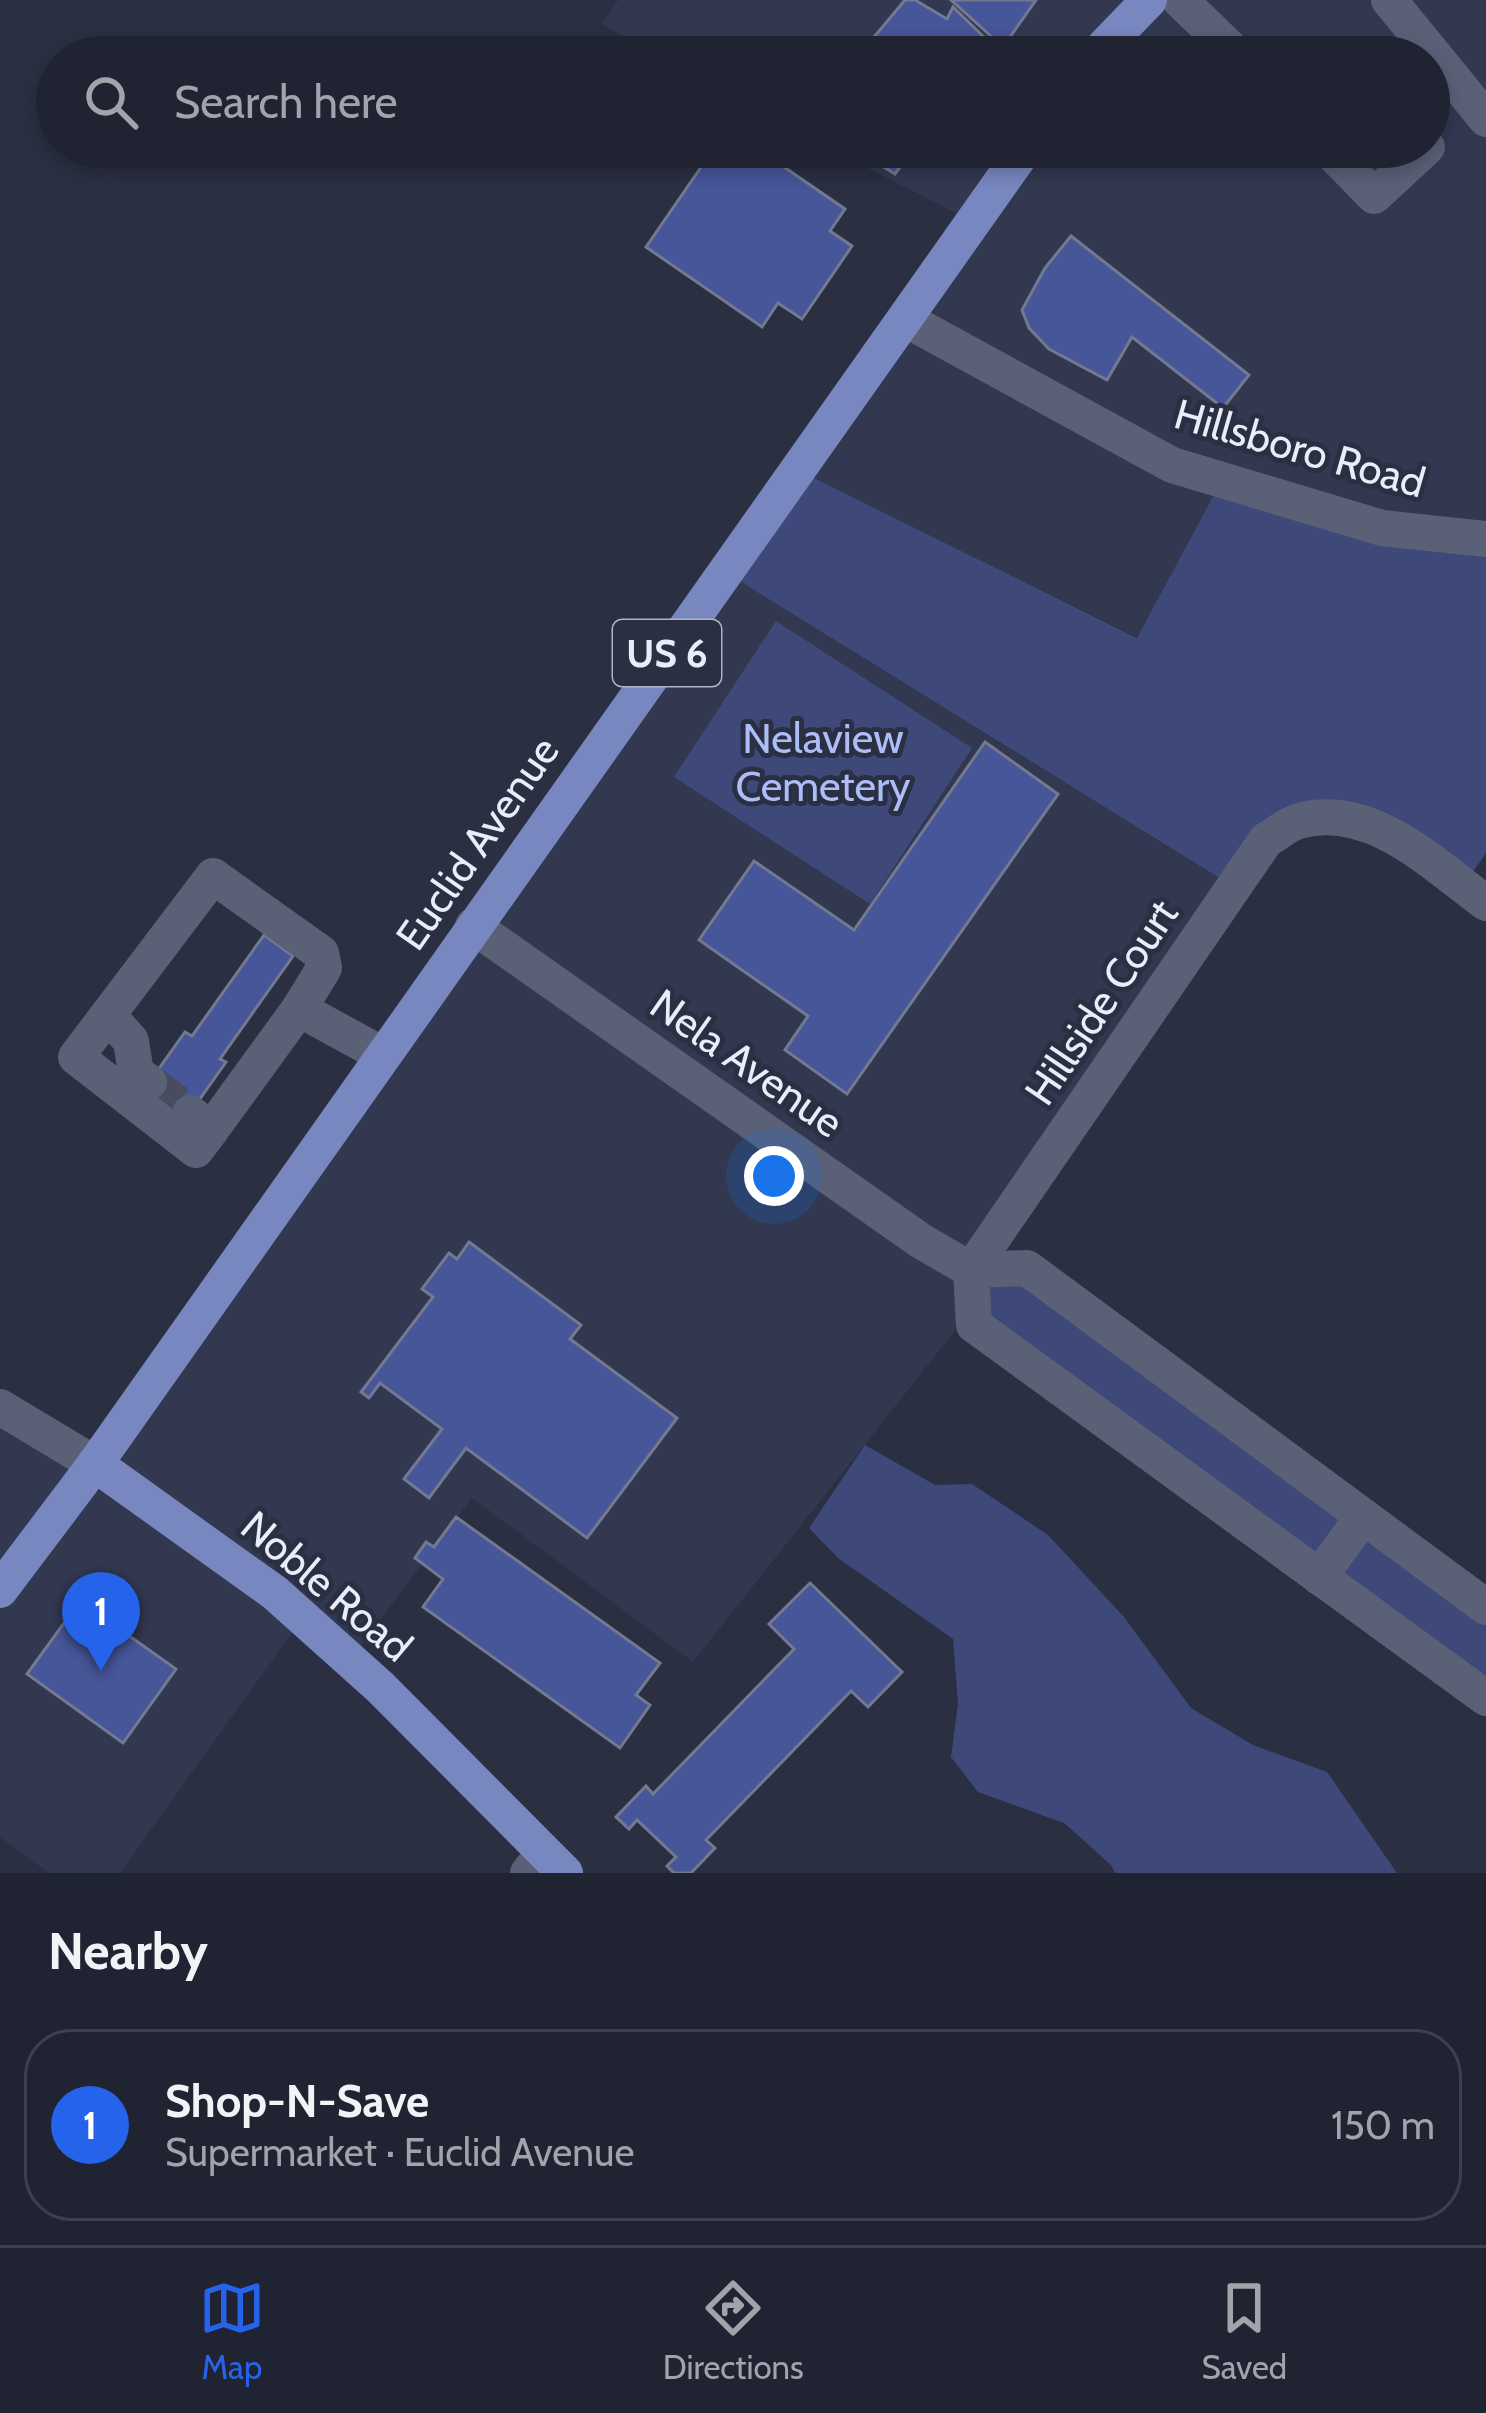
<!DOCTYPE html>
<html lang="en">
<head>
<meta charset="utf-8">
<style>
	:root { --surface:#202332; --page:#282b3a; --text:#f1f3f6; --muted:#a2a4ac; --line:#3d404d; --accent:#2563eb }
	body { margin:0; font-family:Cabin,sans-serif; background:var(--page); color:var(--text) }
	.you { position:absolute; left:774px; top:1176px; width:42px; height:42px; margin:-30px; border:9px solid #fff; border-radius:50%; background:#1a73e8; box-shadow:0 0 0 18px #1a73e833 }
	.badge { display:grid; place-items:center; width:78px; height:78px; border-radius:50%; background:var(--accent); color:#fff; font-size:39px; font-weight:700 }
	.pin { position:absolute; translate:-50% -99px; filter:drop-shadow(0 3px 6px #0008) }
	.pin::after { content:''; position:absolute; top:63px; width:42px; height:36px; background:inherit; clip-path:polygon(0 0,100% 0,50% 100%) }
	.list { margin:0; padding:0; list-style:none }
	h2 { display:flex; justify-content:space-between; align-items:center; height:156px; margin:0; padding:0 48px; font-size:51px }
	h2 small { font-size:39px; font-weight:400; color:var(--muted) }
	.list li { display:grid; grid-template-columns:78px 1fr auto; gap:36px; align-items:center; box-sizing:border-box; height:192px; margin:0 24px 24px; padding:0 24px; border:3px solid var(--line); border-radius:48px }
	.list b { display:block; font-size:45px; white-space:nowrap }
	.list p { margin:0; font-size:39px; white-space:nowrap; color:var(--muted) }
	.list em { font-size:39px; font-style:normal; color:var(--muted) }
	.icon { flex:none; width:66px; height:66px; fill:none; stroke:currentColor; stroke-width:2; stroke-linecap:round; stroke-linejoin:round }
	.map { position:relative; flex:none; width:1486px; height:1873px; overflow:hidden }
	.search { position:absolute; background:var(--surface); box-shadow:0 6px 18px #0003; left:36px; right:36px; top:36px; height:132px; display:flex; align-items:center; gap:30px; box-sizing:border-box; padding:0 42px; border-radius:66px; color:var(--muted); font-size:45px }
	.sheet { height:372px; background:var(--surface) }
	nav { display:flex; justify-content:space-around; align-items:center; box-sizing:border-box; height:168px; border-top:3px solid var(--line); background:var(--surface); font-size:33px; color:var(--muted) }
	nav a { display:grid; justify-items:center; gap:6px }
	nav .on { color:var(--accent) }
	.map>svg:first-child { display:block }
</style>
</head>
<body>
<div class="map">
<svg width="1486" height="1873" viewBox="0 0 1486 1873">
	<rect width="100%" height="100%" fill="#2a2f42"/>
	<g fill="#313850">
		<path d="M618 0H1486V539L1138 638 798 470 972 221 826 147H1429V57H661L601 24Z"/>
		<path d="M725 572 1234 887 1085 1106 973 1308 693 1662 472 1498 350 1660 302 1619 120 1873H49L0 1837V1407L94 1463Z"/>
	</g>
	<g fill="#3f4979">
		<path d="M798 470 1137 638 1222 480 1486 539V853L1463 886 1399 839 1296 822 1234 887 725 572Z"/>
		<path d="M776 621 972 748 870 904 674 777Z"/>
		<path d="M1027 1268 1486 1607V1698L974 1325 971 1270Z"/>
		<path d="M865 1445 935 1485 972 1484 1048 1535 1124 1617 1191 1708 1253 1745 1327 1772 1397 1873H1115L1111 1865 1064 1823 978 1792 951 1757 958 1704 953 1639 838 1558 809 1528Z"/>
	</g>
	<g fill="#475599" stroke="#727990" stroke-width="3">
		<path d="M905 0H915L947 19 953 7 991 44 981 57H873L864 49Z"/>
		<path d="M951 0H1036L1003 47Z"/>
		<path d="M715 147H755L845 209 830 231 852 246 802 319 778 303 762 327 646 247Z"/>
		<path d="M851 147H915L895 174Z"/>
		<path d="M1071 236 1249 375 1223 408 1132 337 1107 380 1049 349 1029 328 1022 310 1045 268Z"/>
		<path d="M985 742 1058 794 847 1094 785 1050 808 1016 699 940 754 861 854 930Z"/>
		<path d="M264 935 293 956 220 1059 226 1062 180 1127 138 1098 185 1032 192 1036Z"/>
		<path d="M469 1242 581 1325 570 1339 677 1418 587 1538 466 1448 429 1498 404 1479 442 1429 380 1383 369 1398 361 1392 433 1297 422 1289 449 1253 457 1259Z"/>
		<path d="M456 1517 660 1663 636 1695 650 1705 620 1748 423 1607 443 1579 415 1558 426 1542 434 1547Z"/>
		<path d="M810 1583 902 1672 868 1707 851 1691 706 1840 715 1848 691 1873H674L667 1866 676 1857 637 1820 629 1829 616 1817 646 1786 653 1794 794 1649 769 1624Z"/>
		<path d="M80 1601 176 1669 123 1743 27 1674Z"/>
	</g>
	<g fill="none" stroke-linecap="round" stroke-linejoin="round">
		<path stroke="#474c5e" stroke-width="36" stroke-dasharray="36 18" stroke-linecap="butt" d="M149 1082 190 1113"/>
		<g stroke="#5a6076" stroke-width="36">
			<path d="M1180 0 1239 57"/>
			<path d="M1389 0 1486 119"/>
			<path d="M1326 147 1374 196 1427 147"/>
			<path d="M905 319 1172 465 1382 528 1486 539"/>
			<path d="M473 926 921 1241 971 1270 1266 840C1277 834 1288 824 1299 821 1371 801 1434 865 1486 903"/>
			<path d="M109 1016 131 1041 136 1073 149 1082"/>
			<path d="M190 1113 211 1130 299 1009"/>
			<path d="M211 1130 196 1150 76 1057 213 876 321 953 324 968 299 1009 383 1055"/>
			<path d="M0 1407 95 1464"/>
			<path d="M1319 1577 1363 1517"/>
			<path d="M1486 1607 1027 1268 971 1270 974 1325 1486 1698"/>
			<path d="M528 1873 544 1853"/>
		</g>
		<g stroke="#7987c0" stroke-width="36">
			<path d="M1094 57 1149 0"/>
			<path d="M95 1464 275 1593 380 1687 565 1873"/>
			<path d="M0 1590 95 1464 1026 147"/>
		</g>
	</g>
	<g text-anchor="middle" stroke-width="10" stroke-linejoin="round" paint-order="stroke">
		<rect fill="#2a2f42" stroke="#b0b4c3" stroke-width="3" x="613" y="620" width="108" height="66" rx="9"/>
		<g font-size="39" font-weight="bold" fill="#e9edfa">
			<text x="667" y="667">US 6</text>
		</g>
		<g font-size="42" fill="#e9edfa" stroke="#2a2f42">
			<text transform="translate(1300 448) rotate(16)" y="15">Hillsboro Road</text>
			<text transform="translate(477 843) rotate(-55)" y="15">Euclid Avenue</text>
			<text transform="translate(1101 1002) rotate(-56)" y="15">Hillside Court</text>
			<text transform="translate(747 1063) rotate(35)" y="15">Nela Avenue</text>
			<text transform="translate(327 1586) rotate(40)" y="15">Noble Road</text>
		</g>
		<g font-size="42" fill="#adbdf7" stroke="#2a2f42">
			<text x="823" y="753">Nelaview<tspan x="823" dy="48">Cemetery</tspan></text>
		</g>
	</g>
</svg>
<div class="you"></div>
<div class="pin badge" style="left:101px;top:1671px">1</div>
<div class="search"><svg class="icon" aria-label="search" viewBox="0 0 24 24"><circle cx="10" cy="10" r="6"/><path d="M15 15l6 6"/></svg>Search here</div>
</div>
<section class="sheet">
<h2>Nearby<small></small></h2>
<ul class="list">
<li><span class="badge">1</span><div><b>Shop-N-Save</b><p>Supermarket · Euclid Avenue</p></div><em>150 m</em></li>
</ul>
</section>
<nav>
<a class="on"><svg class="icon" aria-label="map" viewBox="0 0 24 24"><path d="M3 6l6-2 6 2 6-2v14l-6 2-6-2-6 2zM9 4v14M15 6v14"/></svg>Map</a>
<a><svg class="icon" aria-label="directions" viewBox="0 0 24 24"><path d="M12 3l9 9-9 9-9-9zM9 14v-3h6M13 9l2 2-2 2"/></svg>Directions</a>
<a><svg class="icon" aria-label="saved" viewBox="0 0 24 24"><path d="M7 4h10v16l-5-4-5 4z"/></svg>Saved</a>
</nav>
</body>
</html>
